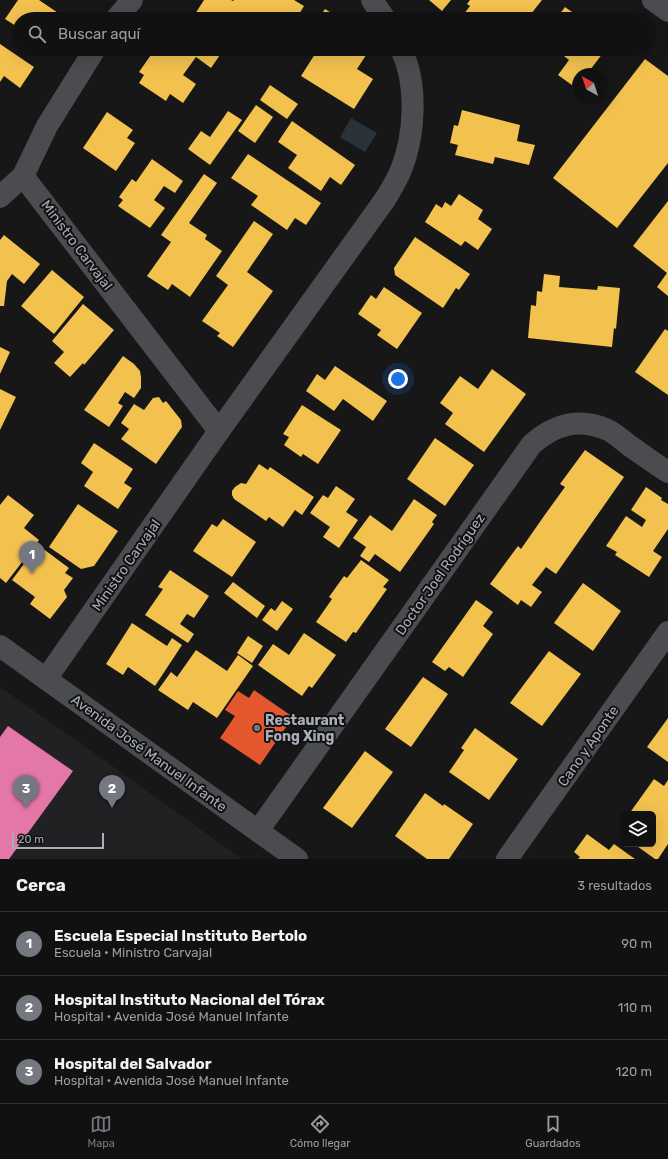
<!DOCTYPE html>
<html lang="es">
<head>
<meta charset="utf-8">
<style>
	:root { --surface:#111; --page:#1e1f1f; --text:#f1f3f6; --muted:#9c9d9f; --line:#303131; --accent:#757880 }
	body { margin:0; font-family:Rubik,sans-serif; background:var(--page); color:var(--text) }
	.controls { position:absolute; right:12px; bottom:12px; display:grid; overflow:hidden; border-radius:6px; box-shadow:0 4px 16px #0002 }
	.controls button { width:36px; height:36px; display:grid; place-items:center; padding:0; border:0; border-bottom:1px solid var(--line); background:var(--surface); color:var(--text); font:20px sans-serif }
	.compass { position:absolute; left:572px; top:68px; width:36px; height:36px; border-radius:50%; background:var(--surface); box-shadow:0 4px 16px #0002; rotate:321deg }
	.scale { position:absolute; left:12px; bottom:10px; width:92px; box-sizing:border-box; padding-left:4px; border:2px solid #a8adb8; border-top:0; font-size:11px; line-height:14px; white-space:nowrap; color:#a8adb8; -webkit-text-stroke:3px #111113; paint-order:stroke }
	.you { position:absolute; left:398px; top:379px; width:14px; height:14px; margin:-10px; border:3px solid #fff; border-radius:50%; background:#1a73e8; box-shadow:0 0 0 6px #1a73e833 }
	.badge { display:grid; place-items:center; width:26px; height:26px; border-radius:50%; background:var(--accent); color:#fff; font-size:13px; font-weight:700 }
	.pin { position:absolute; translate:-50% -33px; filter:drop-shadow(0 1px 2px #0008) }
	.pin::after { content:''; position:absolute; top:21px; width:14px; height:12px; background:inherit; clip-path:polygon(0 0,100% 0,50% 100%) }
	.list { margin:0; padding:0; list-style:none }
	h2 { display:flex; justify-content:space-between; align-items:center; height:52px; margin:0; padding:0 16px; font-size:17px }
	h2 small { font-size:13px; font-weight:400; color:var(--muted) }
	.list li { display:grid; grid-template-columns:26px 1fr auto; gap:12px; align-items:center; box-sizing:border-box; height:64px; padding:0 16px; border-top:1px solid var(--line) }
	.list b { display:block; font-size:15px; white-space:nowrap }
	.list p { margin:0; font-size:13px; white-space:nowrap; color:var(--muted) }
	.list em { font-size:13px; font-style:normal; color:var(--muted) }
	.icon { flex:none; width:22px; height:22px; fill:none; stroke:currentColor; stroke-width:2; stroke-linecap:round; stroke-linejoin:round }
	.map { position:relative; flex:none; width:668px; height:859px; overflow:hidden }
	.search { position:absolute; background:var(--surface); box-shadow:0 4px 16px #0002; left:12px; right:12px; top:12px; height:44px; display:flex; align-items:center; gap:10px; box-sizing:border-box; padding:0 14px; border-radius:22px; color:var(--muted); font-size:15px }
	.sheet { height:244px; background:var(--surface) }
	nav { display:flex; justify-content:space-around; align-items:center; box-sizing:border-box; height:56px; border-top:1px solid var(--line); background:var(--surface); font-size:11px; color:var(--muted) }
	nav a { display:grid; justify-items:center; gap:2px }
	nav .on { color:var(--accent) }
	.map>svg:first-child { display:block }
</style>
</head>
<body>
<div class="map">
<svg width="668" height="859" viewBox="0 0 668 859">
	<rect width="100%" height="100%" fill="#171717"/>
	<path fill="#212123" d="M0 687 94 753 242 859H0Z"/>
	<path fill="#2a3239" d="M351 118 377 133 365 152 340 137Z"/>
	<g fill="#f2c14e">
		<path d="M18 0H39L67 19H19V28L5 19Z"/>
		<path d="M204 0H231L233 1 234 0H294L304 6 296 19H201L195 14Z"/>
		<path d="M429 0H451L442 11Z"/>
		<path d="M470 0H542L527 19H460L470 6 467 4Z"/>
		<path d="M565 7 582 19H556Z"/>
		<path d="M325 9 341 19H318Z"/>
		<path d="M0 44 34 67 20 88 4 76 0 82Z"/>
		<path d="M155 49H224L211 68 196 57 183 75 196 84 183 103 170 94 166 101 139 83 144 75 139 72Z"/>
		<path d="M307 49H370L357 69 373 79 354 109 301 76 315 54Z"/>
		<path d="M555 49H606L587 74H578V85L576 88 558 75 569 60Z"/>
		<path d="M645 59 668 76V163L617 228 553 178Z"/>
		<path d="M270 85 298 104 287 119 260 100Z"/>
		<path d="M256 105 273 117 255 143 238 131Z"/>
		<path d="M462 110 520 125 517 141 535 145 529 165 495 157 493 164 455 155 458 145 450 143 454 125 458 126Z"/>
		<path d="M228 111 242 120 210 165 188 149 201 131 210 137Z"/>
		<path d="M107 112 133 130 127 138 135 143 116 171 83 148Z"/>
		<path d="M292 121 355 165 341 185 330 177 321 191 288 168 297 155 278 142Z"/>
		<path d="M248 154 321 203 306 225 295 218 287 230 251 205 258 196 231 178Z"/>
		<path d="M152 159 183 181 175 193 164 186 154 200 165 208 150 228 118 206 123 200 119 197 132 179 136 182Z"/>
		<path d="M204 174 217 183 189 223 207 235 205 239 222 251 190 297 172 284 168 290 147 276 171 242 161 235Z"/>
		<path d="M459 194 483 210 478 219 492 229 478 250 465 241 461 246 425 222 436 204 442 208 445 202 451 206Z"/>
		<path d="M668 201V296L657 287 667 273 633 246Z"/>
		<path d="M254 221 273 234 247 272 273 291 233 347 217 336 220 333 202 321 228 285 216 276Z"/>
		<path d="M4 235 40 264 24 284 12 274 7 281 4 306H0V240Z"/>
		<path d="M415 237 470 274 459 290 456 288 443 308 395 275 394 268Z"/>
		<path d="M52 270 84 297 54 334 21 306Z"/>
		<path d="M544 274 560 276 559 287 597 290 598 286 620 288 616 329 614 328 612 347 528 338 531 305 536 306 537 291 542 292Z"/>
		<path d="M384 287 422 313 397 349 377 335 381 330 358 314 371 295 376 299Z"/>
		<path d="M83 304 114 330 84 365 83 363 70 377 54 363 64 352 52 341Z"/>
		<path d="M665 329 668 331V395L635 372Z"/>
		<path d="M0 347 10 352 0 374Z"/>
		<path d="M123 356 134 364 140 371 141 377V388L134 398 125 392 118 403 123 406 109 427 84 410Z"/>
		<path d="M335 366 387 401 373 421 343 399 334 411 306 391 317 374 325 380Z"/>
		<path d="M492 369 526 394 484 452 445 424 453 413 440 403 460 376 478 389Z"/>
		<path d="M0 389 16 397 0 430Z"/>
		<path d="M159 397 163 403 166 401 181 420 182 427 156 464 121 439 129 429 121 423 134 404 144 410 153 398Z"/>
		<path d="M302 405 341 430 318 464 303 454 301 457 284 445 289 437 283 434Z"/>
		<path d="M435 438 474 465 445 506 407 479Z"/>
		<path d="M94 443 133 469 124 483 132 488 118 509 84 486 93 472 81 463Z"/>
		<path d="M585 450 624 477 556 574 546 567 532 585 542 592 531 607 521 600 518 605 490 584 518 546 521 549 544 516 565 487 560 484Z"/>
		<path d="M259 464 268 470 270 467 314 497 302 515 295 510 283 527 269 517 266 521 234 499 232 495V491L235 487 241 483 246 484Z"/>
		<path d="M336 486 355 499 346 512 358 520 339 548 323 537 330 527 310 513 323 495 328 498Z"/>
		<path d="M646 487 662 498 661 500 668 504V529L653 551 662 557 649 577 615 555 617 552 606 546 626 516 642 527 646 520 631 510Z"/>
		<path d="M8 495 34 515 24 528 39 540 6 583 0 578V505Z"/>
		<path d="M414 499 437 515 432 522 434 524 400 572 375 554 369 562 360 556 366 547 353 538 370 515 392 531Z"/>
		<path d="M78 504 118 531 94 566 81 569 49 547Z"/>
		<path d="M223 519 256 542 232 577 193 551 212 524 217 527Z"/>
		<path d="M38 545 69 568 65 573 73 578 64 590 67 597 50 619 30 604 35 597 12 580Z"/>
		<path d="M361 560 389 580 383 587 387 589 356 633 353 632 346 642 316 622 332 599 329 597 344 576 347 578Z"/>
		<path d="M170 570 209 596 194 618 187 614 180 624 194 634 188 643 145 615 163 589 158 587Z"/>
		<path d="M233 582 265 606 257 618 224 593Z"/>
		<path d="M583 583 621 611 593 651 554 623Z"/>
		<path d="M476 600 493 612 483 626 493 634 463 677 449 667 445 671 432 662Z"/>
		<path d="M282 601 293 609 277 631 262 620 271 608 275 611Z"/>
		<path d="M132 623 167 646 172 638 182 645 155 686 128 667 123 675 106 664Z"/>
		<path d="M304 633 336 655 312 688 309 686 302 696 258 665 273 644 289 655Z"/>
		<path d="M248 636 263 646 252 663 237 653Z"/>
		<path d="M196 650 227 671 238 655 253 666 217 718 193 702 188 710 158 690 171 672 177 677Z"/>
		<path d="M549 651 581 674 542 726 510 703Z"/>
		<path d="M423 677 448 694 411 747 385 729Z"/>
		<path d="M668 718V762L647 747Z"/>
		<path d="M475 728 518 759 489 800 449 772 464 750 461 748Z"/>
		<path d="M365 751 393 772 352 828 323 808Z"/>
		<path d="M654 779 664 786 668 780V844L658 859H655L634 844H653V814H629Z"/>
		<path d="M425 793 443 806 444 804 473 824 449 859H427L395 836Z"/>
		<path d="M587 834 609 850 614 844 635 859H578L580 857 574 852Z"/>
	</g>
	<path fill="#e4572e" d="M254 690 293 717 260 765 220 738 235 716 225 710 238 691 249 698Z"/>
	<path fill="#e377a8" d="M8 726 73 771 9 859H0V737Z"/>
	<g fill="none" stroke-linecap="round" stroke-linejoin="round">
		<g stroke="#4b4c50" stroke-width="22">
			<path d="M372 0 385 19"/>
			<path d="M653 0 668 11"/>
			<path d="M116 19 132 0"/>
			<path d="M23 176 219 431"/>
			<path d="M0 197 23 176 47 126 95 49"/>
			<path d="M0 646 297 859"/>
			<path d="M46 679 219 431 386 198C391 189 397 180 401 170 415 135 418 84 401 49"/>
			<path d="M258 831 532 444C555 424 579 417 608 430 616 434 623 441 630 446 643 455 655 464 668 472"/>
			<path d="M507 859 668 632"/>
		</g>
	</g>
	<circle fill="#757880" stroke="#111113" stroke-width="1.5" cx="257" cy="728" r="4"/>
	<g text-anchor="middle" stroke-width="4" stroke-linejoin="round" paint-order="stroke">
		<g font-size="14" fill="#a8adb8" stroke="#111113">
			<text transform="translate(77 245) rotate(53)" y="5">Ministro Carvajal</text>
			<text transform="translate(126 565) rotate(-55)" y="5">Ministro Carvajal</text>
			<text transform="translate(440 574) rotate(-55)" y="5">Doctor Joel Rodríguez</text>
			<text transform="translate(588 746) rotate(-55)" y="5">Cano y Aponte</text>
			<text transform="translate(149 753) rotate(36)" y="5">Avenida José Manuel Infante</text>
		</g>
		<g font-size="14" font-weight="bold" fill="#a8adb8" stroke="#111113" text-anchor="start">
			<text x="265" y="725">Restaurant<tspan x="265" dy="16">Fong Xing</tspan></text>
		</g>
	</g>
</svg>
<div class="controls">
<button><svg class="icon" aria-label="layers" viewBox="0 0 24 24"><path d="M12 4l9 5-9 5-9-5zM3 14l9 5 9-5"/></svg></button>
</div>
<svg class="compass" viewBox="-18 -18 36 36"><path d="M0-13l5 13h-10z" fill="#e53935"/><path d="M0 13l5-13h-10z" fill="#9c9d9f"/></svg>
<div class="scale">20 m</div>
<div class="you"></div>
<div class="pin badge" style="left:32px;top:574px">1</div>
<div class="pin badge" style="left:112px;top:808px">2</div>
<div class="pin badge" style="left:26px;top:808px">3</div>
<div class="search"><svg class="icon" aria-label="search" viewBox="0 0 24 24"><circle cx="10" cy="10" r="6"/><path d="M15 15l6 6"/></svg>Buscar aquí</div>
</div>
<section class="sheet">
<h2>Cerca<small>3 resultados</small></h2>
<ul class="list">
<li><span class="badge">1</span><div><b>Escuela Especial Instituto Bertolo</b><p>Escuela · Ministro Carvajal</p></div><em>90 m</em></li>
<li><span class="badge">2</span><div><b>Hospital Instituto Nacional del Tórax</b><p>Hospital · Avenida José Manuel Infante</p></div><em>110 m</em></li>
<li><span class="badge">3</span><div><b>Hospital del Salvador</b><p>Hospital · Avenida José Manuel Infante</p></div><em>120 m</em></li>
</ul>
</section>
<nav>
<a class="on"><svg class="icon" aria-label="map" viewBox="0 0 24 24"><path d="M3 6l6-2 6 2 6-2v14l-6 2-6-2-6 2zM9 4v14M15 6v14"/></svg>Mapa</a>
<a><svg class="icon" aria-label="directions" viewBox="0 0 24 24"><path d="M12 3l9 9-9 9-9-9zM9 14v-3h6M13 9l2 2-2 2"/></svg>Cómo llegar</a>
<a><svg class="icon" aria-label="saved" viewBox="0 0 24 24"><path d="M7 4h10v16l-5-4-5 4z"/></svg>Guardados</a>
</nav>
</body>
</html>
